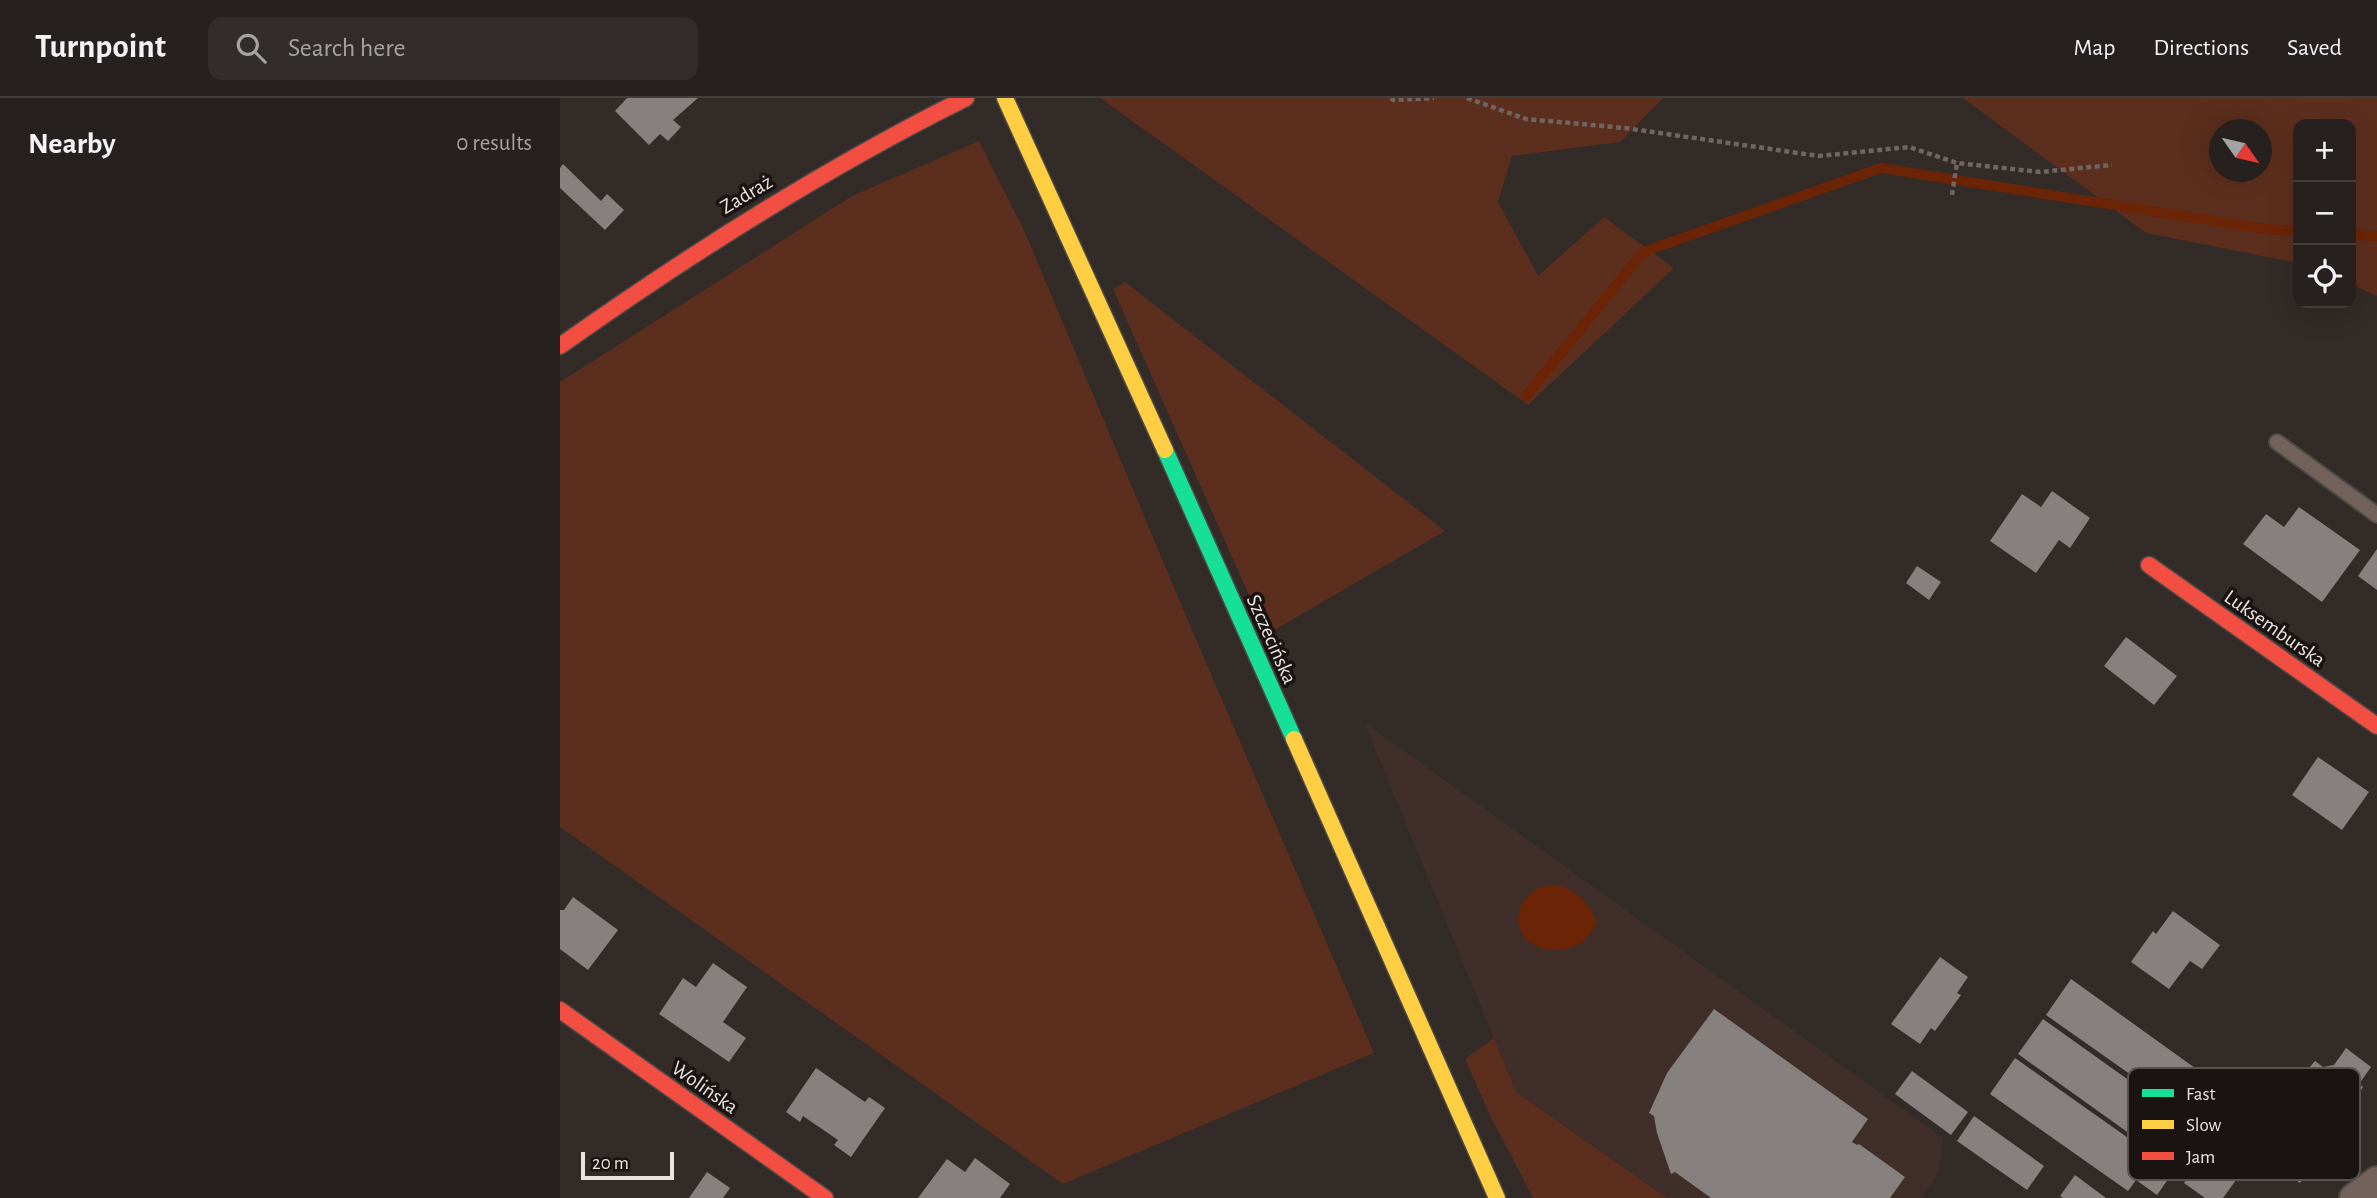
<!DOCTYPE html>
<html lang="en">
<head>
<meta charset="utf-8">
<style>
	:root { --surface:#26201e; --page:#322d2b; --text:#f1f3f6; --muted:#a4a3a4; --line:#423e3c }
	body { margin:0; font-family:"Alegreya Sans",sans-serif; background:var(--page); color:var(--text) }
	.controls { position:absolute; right:21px; top:21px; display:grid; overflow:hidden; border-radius:14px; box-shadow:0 7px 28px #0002 }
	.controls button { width:63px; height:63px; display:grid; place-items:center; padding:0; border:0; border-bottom:2px solid var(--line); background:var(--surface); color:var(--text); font:35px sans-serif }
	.compass { position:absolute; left:1649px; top:21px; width:63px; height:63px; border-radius:50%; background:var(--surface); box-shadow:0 7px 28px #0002; rotate:124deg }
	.scale { position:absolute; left:21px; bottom:18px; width:93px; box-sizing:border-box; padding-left:7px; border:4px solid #ebe3e0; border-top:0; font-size:19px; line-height:24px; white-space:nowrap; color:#ebe3e0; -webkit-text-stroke:5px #191312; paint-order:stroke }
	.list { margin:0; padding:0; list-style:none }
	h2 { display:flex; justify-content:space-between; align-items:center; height:91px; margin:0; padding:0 28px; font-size:30px }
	h2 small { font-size:23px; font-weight:400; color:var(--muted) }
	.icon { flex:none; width:38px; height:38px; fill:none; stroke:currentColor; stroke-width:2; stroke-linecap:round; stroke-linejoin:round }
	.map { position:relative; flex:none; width:1817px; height:1100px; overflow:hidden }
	header { display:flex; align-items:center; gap:42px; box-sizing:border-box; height:98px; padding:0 35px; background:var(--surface); border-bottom:2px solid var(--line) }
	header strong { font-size:33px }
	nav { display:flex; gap:38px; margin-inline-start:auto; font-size:24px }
	.search { width:490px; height:63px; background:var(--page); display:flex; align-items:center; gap:18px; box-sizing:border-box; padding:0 24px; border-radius:14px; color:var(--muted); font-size:26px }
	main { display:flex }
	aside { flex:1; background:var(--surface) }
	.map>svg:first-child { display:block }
</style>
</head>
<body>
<header>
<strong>Turnpoint</strong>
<div class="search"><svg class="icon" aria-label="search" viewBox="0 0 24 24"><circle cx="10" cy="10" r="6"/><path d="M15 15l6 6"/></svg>Search here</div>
<nav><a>Map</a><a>Directions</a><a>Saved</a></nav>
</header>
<main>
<aside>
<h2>Nearby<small>0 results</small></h2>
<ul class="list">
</ul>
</aside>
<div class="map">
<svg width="1817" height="1100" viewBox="0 0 1817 1100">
	<rect width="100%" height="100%" fill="#322b28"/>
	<path fill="#3f2e29" d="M804 624 1383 1040 1379 1074 1361 1100H1107L956 994Z"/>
	<g fill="#5c2e1d" fill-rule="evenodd">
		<path d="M540 0H1103L1060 44 952 58 938 104 978 178 1044 119 1114 170 968 307Z"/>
		<path d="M1403 0H1817V198L1791 186V26H1738V165L1586 135ZM1660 32H1702V74H1660Z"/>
		<path d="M419 43 464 132 629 525 814 955 503 1086 0 729V284L292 98Z"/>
		<path d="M565 184 885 433 716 531 700 522 553 191Z"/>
		<path d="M934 940 956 994 1107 1100H973L930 1017 905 961Z"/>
	</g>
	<path fill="#6b2405" d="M1000 787C1019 795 1028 805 1037 824 1028 842 1017 852 995 852 952 852 945 802 984 788 988 787 995 787 1000 787Z"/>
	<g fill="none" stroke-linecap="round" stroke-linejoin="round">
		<g stroke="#6b2405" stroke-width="10">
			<path d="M1791 137 1817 138"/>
			<path d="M966 298 1083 154 1321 70 1705 131 1738 133"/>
		</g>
	</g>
	<g fill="#86807e">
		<path d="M67 0H138L113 22 121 29 108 43 100 36 89 47 55 13Z"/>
		<path d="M3 66 41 103 47 96 64 112 45 132 0 90V70Z"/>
		<path d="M1492 393 1530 420 1510 450 1499 442 1476 475 1430 443 1462 396 1481 409Z"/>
		<path d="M1739 409 1800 452 1762 504 1683 446 1706 416 1724 429Z"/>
		<path d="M1817 451V492L1798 478Z"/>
		<path d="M1357 468 1381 484 1369 502 1346 485Z"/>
		<path d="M1566 539 1617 578 1594 607 1544 568Z"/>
		<path d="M1758 659 1809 694 1782 732 1732 697Z"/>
		<path d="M13 799 58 832 28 872 0 851V812H4Z"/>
		<path d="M1613 813 1660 847 1642 871 1630 863 1609 891 1571 864 1593 833 1596 836Z"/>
		<path d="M1380 859 1408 879 1397 895 1401 897 1375 933 1371 930 1360 946 1331 926Z"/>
		<path d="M153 865 187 889 163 924 186 940 169 964 99 916 123 880 136 889Z"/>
		<path d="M1511 881 1649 980 1644 986 1711 1034 1663 1100H1645L1624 1085 1630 1076 1618 1067 1597 1097 1576 1082 1568 1093 1430 996 1455 960 1571 1042 1573 1038 1458 956 1483 921 1598 1003 1601 998 1486 917Z"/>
		<path d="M1154 911 1308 1021 1292 1044 1297 1047 1299 1046 1345 1079 1330 1100H1151L1115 1074 1111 1076 1097 1035 1094 1018 1089 1015 1107 975Z"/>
		<path d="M1786 950 1811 969 1799 986 1803 989 1787 1012 1782 1009 1774 1022 1762 1014 1753 1027 1726 1008 1736 995 1733 993 1739 986 1736 977 1741 970H1749L1755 963 1763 969 1774 967Z"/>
		<path d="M256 970 305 1004 309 999 325 1010 291 1059 274 1047 278 1042 243 1018 240 1024 226 1014Z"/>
		<path d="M1352 973 1408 1014 1391 1037 1335 996Z"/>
		<path d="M1414 1018 1484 1068 1467 1092 1397 1043Z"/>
		<path d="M1751 1057 1760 1070 1739 1085 1730 1072Z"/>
		<path d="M415 1060 450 1086 440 1100H358L387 1061 405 1074Z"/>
		<path d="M147 1074 170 1090 163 1100H129Z"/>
		<path d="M1515 1077 1546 1100H1503L1500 1098Z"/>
	</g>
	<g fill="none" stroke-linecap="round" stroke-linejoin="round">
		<defs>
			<path id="lane" d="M1717 344 1817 417"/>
			<path id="street" d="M1794 1100 1817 1083"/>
			<path id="fast" d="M605 352 734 641"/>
			<g id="slow">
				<path d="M445 0 605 352"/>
				<path d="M734 641 937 1100"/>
			</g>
			<g id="jam">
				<path d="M0 248C130 156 263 71 406 0"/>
				<path d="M1589 467 1817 628"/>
				<path d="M0 912 265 1100"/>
			</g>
		</defs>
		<use href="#lane" stroke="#4f4946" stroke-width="18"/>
		<use href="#street" stroke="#4f4946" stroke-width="32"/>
		<use href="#fast" stroke="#4f4946" stroke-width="19"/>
		<use href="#slow" stroke="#4f4946" stroke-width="19"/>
		<use href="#jam" stroke="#4f4946" stroke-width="19"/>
		<g stroke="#706560" stroke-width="4.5" stroke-dasharray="5 3.5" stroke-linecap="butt">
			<path d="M831 0 833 2 874 0"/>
			<path d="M907 0 966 21 1065 30 1259 58 1349 49 1397 65 1480 74 1552 67"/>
			<path d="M1392 97 1397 65"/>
		</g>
		<use href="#lane" stroke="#73625c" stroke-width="14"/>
		<use href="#street" stroke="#73625c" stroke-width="28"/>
		<use href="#fast" stroke="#16e098" stroke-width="16"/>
		<use href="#slow" stroke="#ffcf43" stroke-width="16"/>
		<use href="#jam" stroke="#f24e42" stroke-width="16"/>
	</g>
	<g text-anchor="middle" stroke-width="7" stroke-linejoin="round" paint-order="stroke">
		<g font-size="21" fill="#ebe3e0" stroke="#191312">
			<text transform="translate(186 96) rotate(-31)" y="7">Zadraż</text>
			<text transform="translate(1715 530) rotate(35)" y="7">Luksemburska</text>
			<text transform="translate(712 541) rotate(66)" y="7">Szczecińska</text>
			<text transform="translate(145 989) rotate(35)" y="7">Wolińska</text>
		</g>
	</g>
	<rect x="1568" y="970" width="232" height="112" rx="10" fill="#191312" stroke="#585150" stroke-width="2"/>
	<rect x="1582" y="991" width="32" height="8" fill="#16e098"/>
	<rect x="1582" y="1022" width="32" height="9" fill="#ffcf43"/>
	<rect x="1582" y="1054" width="32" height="8" fill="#f24e42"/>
	<g font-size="19" fill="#ebe3e0">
		<text x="1626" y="1002">Fast</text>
		<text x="1626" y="1033">Slow</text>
		<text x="1626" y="1065">Jam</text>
	</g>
</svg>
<div class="controls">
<button>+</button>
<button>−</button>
<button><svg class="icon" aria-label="locate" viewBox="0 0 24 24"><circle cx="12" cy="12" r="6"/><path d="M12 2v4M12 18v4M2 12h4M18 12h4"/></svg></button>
</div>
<svg class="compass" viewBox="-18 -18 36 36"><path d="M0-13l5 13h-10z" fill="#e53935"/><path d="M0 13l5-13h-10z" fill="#a4a3a4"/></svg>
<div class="scale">20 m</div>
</div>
</main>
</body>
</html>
